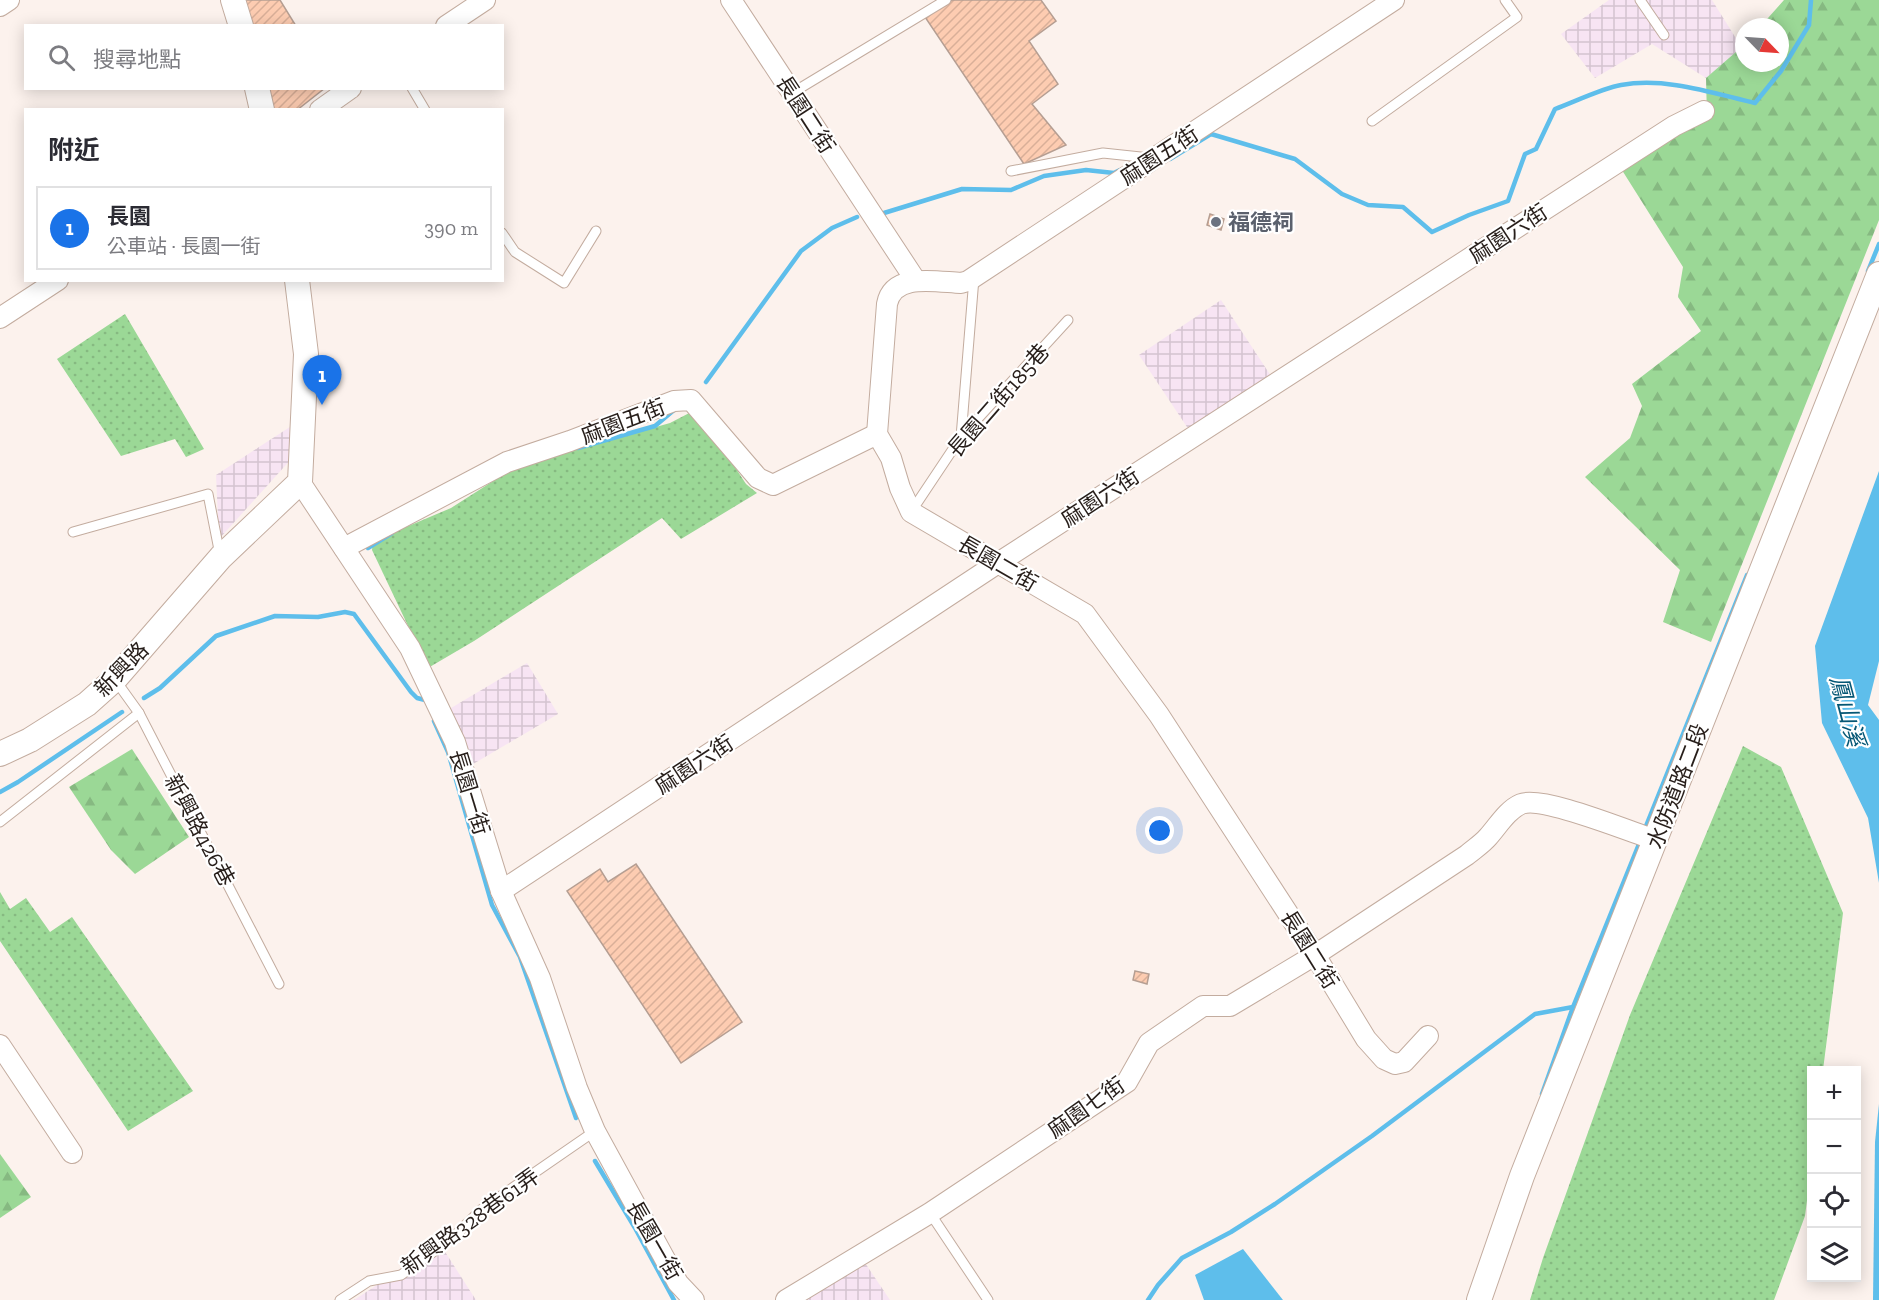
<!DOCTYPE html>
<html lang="zh-TW">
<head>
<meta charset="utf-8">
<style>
	:root { --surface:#fff; --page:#f7f7f7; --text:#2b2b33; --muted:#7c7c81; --line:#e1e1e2; --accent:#1a73e8 }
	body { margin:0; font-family:"Zilla Slab","Noto Sans TC",serif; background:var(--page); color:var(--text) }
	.controls { position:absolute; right:18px; bottom:18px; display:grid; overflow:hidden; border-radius:0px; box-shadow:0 3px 15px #0003 }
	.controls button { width:54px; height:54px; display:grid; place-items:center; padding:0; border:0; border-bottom:2px solid var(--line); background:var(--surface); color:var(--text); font:30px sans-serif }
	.compass { position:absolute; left:1735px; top:18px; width:54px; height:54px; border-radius:50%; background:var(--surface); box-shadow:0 3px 15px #0003; rotate:115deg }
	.you { position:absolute; left:1160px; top:831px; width:21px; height:21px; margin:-15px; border:4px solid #fff; border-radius:50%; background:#1a73e8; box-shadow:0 0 0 9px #1a73e833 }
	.badge { display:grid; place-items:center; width:39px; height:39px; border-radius:50%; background:var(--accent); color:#fff; font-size:20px; font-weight:700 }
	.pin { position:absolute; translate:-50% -50px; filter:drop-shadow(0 2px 3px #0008) }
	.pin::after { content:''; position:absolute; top:32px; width:21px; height:18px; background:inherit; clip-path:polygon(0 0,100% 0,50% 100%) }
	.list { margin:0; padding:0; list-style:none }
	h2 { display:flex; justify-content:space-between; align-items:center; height:78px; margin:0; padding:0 24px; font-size:26px }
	h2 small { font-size:20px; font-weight:400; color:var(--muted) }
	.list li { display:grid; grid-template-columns:39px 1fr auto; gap:18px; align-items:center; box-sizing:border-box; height:84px; margin:0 12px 12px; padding:0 12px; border:2px solid var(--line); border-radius:0px }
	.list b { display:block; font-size:22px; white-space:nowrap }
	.list p { margin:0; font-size:20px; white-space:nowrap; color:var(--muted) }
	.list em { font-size:20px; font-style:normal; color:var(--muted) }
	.icon { flex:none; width:33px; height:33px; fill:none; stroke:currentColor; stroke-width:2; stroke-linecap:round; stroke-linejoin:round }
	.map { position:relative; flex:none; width:1879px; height:1300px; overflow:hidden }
	.search { position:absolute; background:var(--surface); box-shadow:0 3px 15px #0003; left:24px; top:24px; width:480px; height:66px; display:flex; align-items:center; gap:15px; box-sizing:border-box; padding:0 21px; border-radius:0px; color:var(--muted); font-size:22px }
	.panel { position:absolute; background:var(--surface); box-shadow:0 3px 15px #0003; left:24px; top:108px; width:480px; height:174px; border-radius:0px }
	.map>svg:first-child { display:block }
</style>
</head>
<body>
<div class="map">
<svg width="1879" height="1300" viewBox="0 0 1879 1300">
	<defs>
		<pattern id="industrial-grid" width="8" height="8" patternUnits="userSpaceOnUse" patternTransform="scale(1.5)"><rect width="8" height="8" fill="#f7e4f3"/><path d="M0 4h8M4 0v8" fill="none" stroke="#d4c3d0"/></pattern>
		<pattern id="grass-dots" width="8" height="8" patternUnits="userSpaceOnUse" patternTransform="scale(1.5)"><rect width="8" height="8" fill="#9bd896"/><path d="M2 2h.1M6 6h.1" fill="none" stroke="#86b981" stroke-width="1.8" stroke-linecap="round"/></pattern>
		<pattern id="forest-firs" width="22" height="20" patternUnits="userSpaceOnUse" patternTransform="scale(1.5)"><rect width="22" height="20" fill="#9bd896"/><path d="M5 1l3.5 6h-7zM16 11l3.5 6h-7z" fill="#86b981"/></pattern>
		<pattern id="building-hatch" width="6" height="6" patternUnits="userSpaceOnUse" patternTransform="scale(1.5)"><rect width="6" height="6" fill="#fdccb1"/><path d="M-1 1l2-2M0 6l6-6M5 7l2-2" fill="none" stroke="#d9af98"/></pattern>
	</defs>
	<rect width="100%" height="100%" fill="#fcf2ed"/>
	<g fill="url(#industrial-grid)">
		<path d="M1609 0H1712L1742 48 1706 78 1652 44 1595 78 1561 34Z"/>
		<path d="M1221 300 1273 379 1191 433 1139 355Z"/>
		<path d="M293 425 294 456 219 539 216 475Z"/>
		<path d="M527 663 558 714 463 770 446 711Z"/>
		<path d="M440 1244 476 1300H354Z"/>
		<path d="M863 1260 890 1300H805Z"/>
	</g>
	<g fill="url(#grass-dots)">
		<path d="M125 314 204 449 186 457 175 439 121 456 57 359Z"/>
		<path d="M697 409 746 484 757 493 681 539 662 518 474 641 428 668 372 550 373 541 451 508 515 467 670 423Z"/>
		<path d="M1743 746 1781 767 1843 913 1823 1070H1812V1162L1805 1216 1774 1300H1530L1543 1258 1630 1015Z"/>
		<path d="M0 892 10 909 26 898 50 932 72 917 193 1091 128 1131 0 941Z"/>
	</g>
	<g fill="url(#forest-firs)">
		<path d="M1784 0H1879V220L1711 642 1663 622 1680 570 1585 477 1630 438 1642 406 1632 384 1701 331 1678 297 1683 267 1620 167 1707 118 1706 78 1744 45V63H1780V27H1760Z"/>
		<path d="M132 749 189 837 135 874 111 850 69 787Z"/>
		<path d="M0 1154 31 1197 0 1218Z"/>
	</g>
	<g fill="#5ebeeb">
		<path d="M1879 471V661L1868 705 1879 720V883L1868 818 1822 723 1815 646Z"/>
		<path d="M1879 1104V1300H1873L1875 1142Z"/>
		<path d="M1243 1249 1283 1300H1204L1195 1275Z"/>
	</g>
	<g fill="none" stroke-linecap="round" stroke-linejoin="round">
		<g stroke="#5ebeeb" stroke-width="4.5">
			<path d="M1170 159 1211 134 1295 159 1342 194 1368 205 1403 207 1432 232 1469 215 1508 201 1525 154 1536 149 1555 109C1574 102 1603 88 1621 85 1666 77 1712 93 1755 103L1781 71 1809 25 1811 0"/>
			<path d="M884 213 962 189 1011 190 1044 176 1086 170 1114 173 1120 170"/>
			<path d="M1868 271 1879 244"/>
			<path d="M706 382 801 251 832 228 857 217"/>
			<path d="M578 448 655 426 674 410"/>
			<path d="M368 548 392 533"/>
			<path d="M144 698 160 688 216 636 275 616 318 617 345 612 354 614 411 692 417 698 425 700"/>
			<path d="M434 721 448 752 492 905 520 957 576 1118"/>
			<path d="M0 792 18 782 122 712"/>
			<path d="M1644 831 1747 575"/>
			<path d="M1542 1094 1573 1007 1641 839"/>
			<path d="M595 1161 635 1228 674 1300"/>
			<path d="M1148 1300 1158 1285 1182 1258 1231 1232 1275 1204 1372 1136 1535 1014 1573 1007"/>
		</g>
	</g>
	<g fill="url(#building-hatch)" stroke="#b59e92" stroke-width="1.5">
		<path d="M239 0H280L296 26H251Z"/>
		<path d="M952 0H1041L1056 21 1029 41 1058 84 1032 104 1066 145 1024 164 925 17Z"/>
		<path d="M268 88H325L297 110H272Z"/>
		<path d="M1210 214 1224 219 1221 230 1207 225Z"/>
		<path d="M636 864 742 1022 681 1063 567 891 600 869 608 882Z"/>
		<path d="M1135 971 1149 974 1147 984 1133 980Z"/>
	</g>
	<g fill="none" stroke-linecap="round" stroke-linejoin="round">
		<defs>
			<g id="service">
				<path d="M1640 0 1664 35"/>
				<path d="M412 88 425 110"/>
				<path d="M792 93 946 0"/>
				<path d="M1372 121 1517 17 1505 0"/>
				<path d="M1011 171 1103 153 1150 158"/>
				<path d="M502 233 515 252 564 283 596 231"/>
				<path d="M961 437 974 278"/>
				<path d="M911 512 961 437 1068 320"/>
				<path d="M73 532 208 494 220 555"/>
				<path d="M116 681 139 713 279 984"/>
				<path d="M0 822 139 713"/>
				<path d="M930 1213 988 1300"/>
				<path d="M340 1300 369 1281 401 1275 450 1240 482 1209 595 1131"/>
			</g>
			<g id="minor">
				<path d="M731 0 916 281"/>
				<path d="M1394 0 968 281 961 283C937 282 893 272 887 304L877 434 891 458 900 488 911 512 1085 614 1159 715 1315 955 1366 1039 1384 1059 1395 1064 1404 1062 1428 1036"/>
				<path d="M0 6 9 0"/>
				<path d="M446 26 485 0"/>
				<path d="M320 110 351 88"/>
				<path d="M0 318 58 280"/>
				<path d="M300 482 410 648 455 742 501 891 540 978 577 1088 595 1131 678 1283 694 1300"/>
				<path d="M344 548 507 462 570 441 674 401 691 400 758 478 773 485 877 434"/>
				<path d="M501 891 998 563 1674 126 1704 111"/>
				<path d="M0 1045 72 1153"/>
				<path d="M786 1300 930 1213 1127 1082 1149 1043 1203 1006H1230L1315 955 1467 855C1474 849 1482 844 1488 837 1498 826 1507 810 1521 804 1542 795 1630 832 1656 840"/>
			</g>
			<g id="tertiary">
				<path d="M233 0 241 26"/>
				<path d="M257 88 262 110"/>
				<path d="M0 754 30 740 87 704 115 679 221 557 300 482 306 354 297 280"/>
				<path d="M1479 1300 1522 1176 1879 274"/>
			</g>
		</defs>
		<use href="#service" stroke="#c3ac9f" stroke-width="11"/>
		<use href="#minor" stroke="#c3ac9f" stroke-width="22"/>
		<use href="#tertiary" stroke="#c3ac9f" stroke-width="26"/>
		<use href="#service" stroke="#fff" stroke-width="9"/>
		<use href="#minor" stroke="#fff" stroke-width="20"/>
		<use href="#tertiary" stroke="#fff" stroke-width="24"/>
	</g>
	<circle fill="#6b7280" stroke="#fff" stroke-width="2" cx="1216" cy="222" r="6"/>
	<g text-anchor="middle" stroke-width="4.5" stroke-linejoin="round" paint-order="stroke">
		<g font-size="22" fill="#271e1a" stroke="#fff">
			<text transform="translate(806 114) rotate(57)" y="8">長園二街</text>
			<text transform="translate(1159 155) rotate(-33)" y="8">麻園五街</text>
			<text transform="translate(1508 233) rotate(-33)" y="8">麻園六街</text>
			<text transform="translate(998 400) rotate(-49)" y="8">長園二街185巷</text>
			<text transform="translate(623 421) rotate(-21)" y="8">麻園五街</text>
			<text transform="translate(1100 497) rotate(-33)" y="8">麻園六街</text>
			<text transform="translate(998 563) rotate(30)" y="8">長園二街</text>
			<text transform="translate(121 669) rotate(-46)" y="8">新興路</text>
			<text transform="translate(694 764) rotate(-33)" y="8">麻園六街</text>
			<text transform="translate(1677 786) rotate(-69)" y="8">水防道路二段</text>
			<text transform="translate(470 792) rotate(73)" y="8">長園一街</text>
			<text transform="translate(200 830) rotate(62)" y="8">新興路426巷</text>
			<text transform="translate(1310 949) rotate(58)" y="8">長園二街</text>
			<text transform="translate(1086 1107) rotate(-35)" y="8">麻園七街</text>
			<text transform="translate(470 1221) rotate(-36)" y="8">新興路328巷61弄</text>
			<text transform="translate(655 1240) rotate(60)" y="8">長園一街</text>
		</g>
		<g font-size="22" font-weight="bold" fill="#5b616d" stroke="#fff" text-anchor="start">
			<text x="1228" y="230">福德祠</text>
		</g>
		<g font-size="24" font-style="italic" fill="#055775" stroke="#fff">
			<text transform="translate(1847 711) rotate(75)" y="8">鳳山溪</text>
		</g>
	</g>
</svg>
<div class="controls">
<button>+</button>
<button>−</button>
<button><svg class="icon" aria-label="locate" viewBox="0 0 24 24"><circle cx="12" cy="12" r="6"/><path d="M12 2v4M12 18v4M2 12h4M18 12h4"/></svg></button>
<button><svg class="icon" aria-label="layers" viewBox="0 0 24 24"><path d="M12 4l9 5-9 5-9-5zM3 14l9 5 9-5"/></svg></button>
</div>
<svg class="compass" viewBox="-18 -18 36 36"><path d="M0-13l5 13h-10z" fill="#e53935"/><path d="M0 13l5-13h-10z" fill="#7c7c81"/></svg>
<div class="you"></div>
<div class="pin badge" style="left:322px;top:405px">1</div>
<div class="search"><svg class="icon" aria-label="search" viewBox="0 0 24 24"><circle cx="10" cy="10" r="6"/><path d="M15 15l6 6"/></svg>搜尋地點</div>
<section class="panel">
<h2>附近<small></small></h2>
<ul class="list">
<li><span class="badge">1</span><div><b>長園</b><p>公車站 · 長園一街</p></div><em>390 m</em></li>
</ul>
</section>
</div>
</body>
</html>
